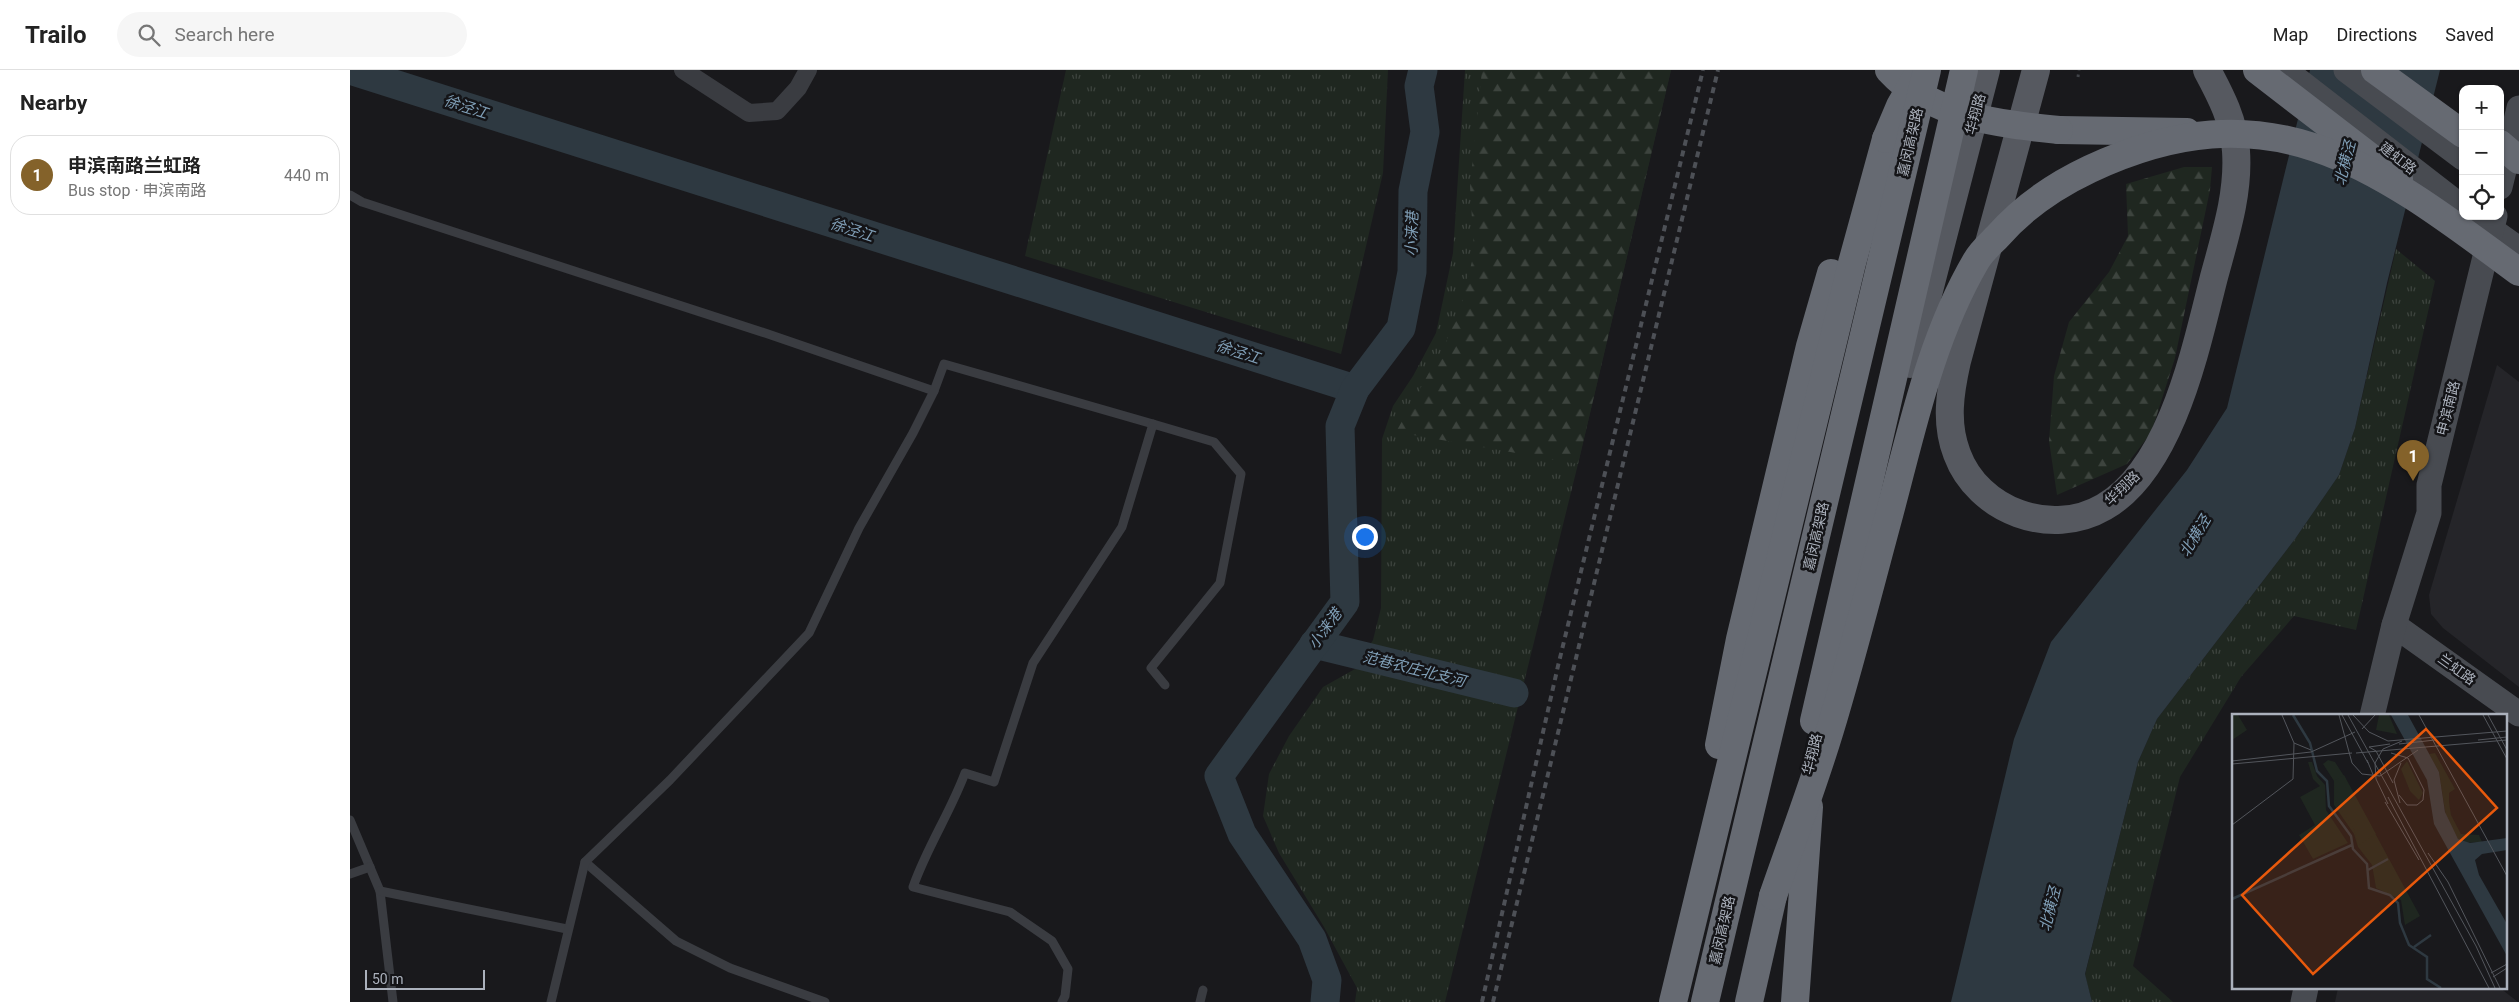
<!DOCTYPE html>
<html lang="en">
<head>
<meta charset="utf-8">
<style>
	:root { --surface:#fff; --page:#f6f6f6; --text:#222; --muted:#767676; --line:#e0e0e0; --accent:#84622a }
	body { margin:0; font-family:Roboto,"Noto Sans SC",sans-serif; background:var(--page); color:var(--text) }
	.controls { position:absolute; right:15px; top:15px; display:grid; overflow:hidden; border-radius:10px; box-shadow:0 1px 4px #0004 }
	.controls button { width:45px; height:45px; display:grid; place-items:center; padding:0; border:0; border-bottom:1px solid var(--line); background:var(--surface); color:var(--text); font:25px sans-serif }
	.scale { position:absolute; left:15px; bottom:12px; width:120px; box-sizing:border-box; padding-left:5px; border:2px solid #abb1bc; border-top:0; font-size:14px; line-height:18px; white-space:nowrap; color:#abb1bc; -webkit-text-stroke:4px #141417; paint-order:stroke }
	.you { position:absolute; left:1014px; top:466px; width:18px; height:18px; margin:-12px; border:4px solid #fff; border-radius:50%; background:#1a73e8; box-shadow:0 0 0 8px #1a73e833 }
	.badge { display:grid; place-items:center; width:32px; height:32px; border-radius:50%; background:var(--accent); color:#fff; font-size:16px; font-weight:700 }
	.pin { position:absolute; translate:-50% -41px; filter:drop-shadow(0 1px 2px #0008) }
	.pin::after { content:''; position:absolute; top:26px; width:18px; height:15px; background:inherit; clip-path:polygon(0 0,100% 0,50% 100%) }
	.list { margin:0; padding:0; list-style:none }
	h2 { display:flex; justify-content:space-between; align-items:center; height:65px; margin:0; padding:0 20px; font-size:21px }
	h2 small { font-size:16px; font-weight:400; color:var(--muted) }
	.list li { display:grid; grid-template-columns:32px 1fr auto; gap:15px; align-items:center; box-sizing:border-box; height:80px; margin:0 10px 10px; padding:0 10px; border:1px solid var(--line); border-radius:20px }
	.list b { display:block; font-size:19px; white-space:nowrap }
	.list p { margin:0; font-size:16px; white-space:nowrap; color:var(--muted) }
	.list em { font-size:16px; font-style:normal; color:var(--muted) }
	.icon { flex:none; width:28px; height:28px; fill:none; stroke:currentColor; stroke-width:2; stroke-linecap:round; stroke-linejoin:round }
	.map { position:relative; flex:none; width:2169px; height:932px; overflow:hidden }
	header { display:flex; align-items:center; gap:30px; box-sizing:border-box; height:70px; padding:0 25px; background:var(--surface); border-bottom:1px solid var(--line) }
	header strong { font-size:24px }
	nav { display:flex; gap:28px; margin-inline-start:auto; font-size:18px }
	.search { width:350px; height:45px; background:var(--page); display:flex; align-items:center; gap:12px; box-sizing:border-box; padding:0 18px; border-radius:28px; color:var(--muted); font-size:19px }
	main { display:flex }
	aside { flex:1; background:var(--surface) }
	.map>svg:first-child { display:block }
</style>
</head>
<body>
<header>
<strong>Trailo</strong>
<div class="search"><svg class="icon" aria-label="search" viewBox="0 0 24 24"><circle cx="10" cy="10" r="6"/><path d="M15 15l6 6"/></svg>Search here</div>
<nav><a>Map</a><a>Directions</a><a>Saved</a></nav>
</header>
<main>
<aside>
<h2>Nearby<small></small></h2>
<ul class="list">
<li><span class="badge">1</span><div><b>申滨南路兰虹路</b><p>Bus stop · 申滨南路</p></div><em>440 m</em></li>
</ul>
</aside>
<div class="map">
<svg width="2169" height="932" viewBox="0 0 2169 932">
	<defs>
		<pattern id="grass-tufts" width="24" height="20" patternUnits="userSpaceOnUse" patternTransform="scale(1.25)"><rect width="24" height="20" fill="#1f2720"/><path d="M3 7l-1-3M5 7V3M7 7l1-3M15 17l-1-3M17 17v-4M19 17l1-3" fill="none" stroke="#3d443e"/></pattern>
		<pattern id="forest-firs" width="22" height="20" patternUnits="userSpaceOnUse" patternTransform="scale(1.25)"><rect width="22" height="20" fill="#1f2720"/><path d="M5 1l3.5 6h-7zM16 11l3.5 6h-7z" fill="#3d443e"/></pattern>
	</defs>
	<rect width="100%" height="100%" fill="#19191c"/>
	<g fill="#252529">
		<path d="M2147 295 2169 312V617L2093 558 2081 544 2079 525Z"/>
		<path d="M1988 918H2150L2168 932H1985Z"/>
	</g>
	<g fill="url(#grass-tufts)">
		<path d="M716 0H1038L1033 103 991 284 675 186Z"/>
		<path d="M1115 0H1321L1228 394 1095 932H1005L1007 918 974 857 929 783 913 746 919 704 939 666 973 617 1005 599 1023 570 1031 538 1032 369 1043 336 1063 306 1086 263 1103 183Z"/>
		<path d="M2046 179 2085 211 2006 560 1944 546 1891 607 1830 707 1783 896 1823 932H1742L1735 905 1788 692 1807 649 1945 469 1989 405 2005 358Z"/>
	</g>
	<g fill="url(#forest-firs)">
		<path d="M1132 0H1321L1228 394 1046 362 1095 274 1112 232 1124 183 1120 116Z"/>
		<path d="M1834 97H1862L1860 120 1825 288 1801 363 1777 394 1707 425 1699 371 1704 306 1719 252 1759 202 1778 166 1776 114Z"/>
	</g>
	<path fill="#2e3941" d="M1960 0H2090L2037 213 2005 358 1989 405 1945 469 1807 649 1788 692 1735 904 1742 932H1601L1664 669 1701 572 1837 400 1877 338Z"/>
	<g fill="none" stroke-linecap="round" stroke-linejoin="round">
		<g stroke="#2e3941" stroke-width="29">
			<path d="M0 0 1005 319"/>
			<path d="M964 574 1164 623"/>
			<path d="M975 932 977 910 962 869 892 764 869 706 995 532 990 356 1005 319 1051 258 1062 202 1063 121 1075 62 1069 16 1073 0"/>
		</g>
		<path stroke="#404348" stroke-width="3" stroke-dasharray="2.5 4" stroke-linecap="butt" d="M1728 7 1729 0"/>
		<g stroke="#3a3c41" stroke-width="9">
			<path d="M0 125 12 132 418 264 584 321"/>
			<path d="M0 750 30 821 43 932"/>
			<path d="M235 792 326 871 380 898 475 932"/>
			<path d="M0 804 20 797"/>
			<path d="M30 821 217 859"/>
			<path d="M201 932 235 792 320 710 459 563 509 458 563 363 584 321 594 294 803 354"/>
			<path d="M712 932 715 926 718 899 702 871 660 842 563 817C577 777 600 743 615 703L644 712 683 593 772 457 803 354 864 372 891 404 870 513 801 598 815 615"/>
			<path d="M850 932 853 920"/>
		</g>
		<path stroke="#3a3c41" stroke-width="18" d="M333 0 399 43 427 41 448 18 458 0"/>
		<g stroke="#484b51" stroke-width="25">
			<path d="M1935 0 2113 138"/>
			<path d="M1996 0 2113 88"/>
			<path d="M2150 117 2169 38"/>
			<path d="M2131 152 2169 179"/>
			<path d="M2044 555 2169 644"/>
			<path d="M2022 646 2044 555 2079 443V415L2145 146"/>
			<path d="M1953 932 1956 918"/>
		</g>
		<g stroke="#565960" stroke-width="28">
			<path d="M1686 0 1607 291C1600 322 1595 353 1607 384 1628 441 1701 468 1754 437 1822 398 1846 277 1864 207 1875 166 1889 124 1886 81 1884 51 1871 26 1857 0"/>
			<path d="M1560 294 1636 0"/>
		</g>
		<g stroke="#666a72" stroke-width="28">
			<path d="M1907 0 2049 109"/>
			<path d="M2025 0 2113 64"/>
			<path d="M1709 60 1837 62"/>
			<path d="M1369 675 1390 569 1460 276 1481 203"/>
			<path d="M1323 932 1502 193 1536 69"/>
			<path d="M1399 932 1423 826"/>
			<path d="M1445 932 1459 737"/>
		</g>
		<g stroke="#4d5056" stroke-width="4" stroke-dasharray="6 5" stroke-linecap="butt">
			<path d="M1132 932 1208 596 1353 0"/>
			<path d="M1143 932 1368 0"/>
		</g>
		<g stroke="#666a72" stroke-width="28">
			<path d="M1539 0C1582 47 1650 54 1709 60"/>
			<path d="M1536 69 1550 36 1566 8"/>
			<path d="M2150 74 2169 90"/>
			<path d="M1464 651 1614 0"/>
			<path d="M1423 826C1442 771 1463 716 1480 660 1500 594 1517 527 1535 460 1560 370 1578 273 1626 191 1631 182 1639 175 1647 167 1673 137 1704 116 1740 99 1921 14 2026 96 2169 202"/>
			<path d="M1355 932 1577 0"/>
		</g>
	</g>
	<g text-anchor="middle" stroke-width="5" stroke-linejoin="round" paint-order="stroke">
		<g font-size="14" fill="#abb1bc" stroke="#141417">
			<text transform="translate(1625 44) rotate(-75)" y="5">华翔路</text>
			<text transform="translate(1560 72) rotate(-77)" y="5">嘉闵高架路</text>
			<text transform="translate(2048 88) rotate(38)" y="5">建虹路</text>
			<text transform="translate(2098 338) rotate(-76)" y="5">申滨南路</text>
			<text transform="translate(1772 418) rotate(-44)" y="5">华翔路</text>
			<text transform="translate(1466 466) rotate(-77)" y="5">嘉闵高架路</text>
			<text transform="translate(2107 599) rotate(36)" y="5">兰虹路</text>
			<text transform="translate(1462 684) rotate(-76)" y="5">华翔路</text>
			<text transform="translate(1372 860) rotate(-77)" y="5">嘉闵高架路</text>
		</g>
		<g font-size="15" font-style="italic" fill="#81a0b8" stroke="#141417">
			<text transform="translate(116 37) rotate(18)" y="5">徐泾江</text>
			<text transform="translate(1995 93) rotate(-76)" y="5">北横泾</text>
			<text transform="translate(502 160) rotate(18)" y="5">徐泾江</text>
			<text transform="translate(1062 164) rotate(-89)" y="5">小涞港</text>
			<text transform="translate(888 282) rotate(18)" y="5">徐泾江</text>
			<text transform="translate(1845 466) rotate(-59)" y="5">北横泾</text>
			<text transform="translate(975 559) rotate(-54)" y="5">小涞港</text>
			<text transform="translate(1064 599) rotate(14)" y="5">范巷农庄北支河</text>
			<text transform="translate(1700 839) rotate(-76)" y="5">北横泾</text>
		</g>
	</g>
	<g transform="translate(1882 644)">
		<rect width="275" height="275" fill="#19191c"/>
		<path d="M0 1H6L15 16 0 26ZM203 39 223 75 217 79V88L219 101 229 120 247 121 250 128 232 129 226 125 214 103 207 58 197 40ZM96 46 103 48 112 62 188 202 173 211 169 186 144 174 140 151 126 133 122 120 102 91V67L91 50ZM76 48H80L85 62 93 71 94 96 116 129 81 145 67 121 83 111 68 83 88 72 81 65Z" fill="#1f2720"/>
		<path d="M147 1H157L165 20 144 16ZM175 47 191 79 187 86 178 77 169 55ZM112 61 144 120 126 132 122 115 103 86 102 67Z" fill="#1f2720"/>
		<path d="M159 1H176L207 58 213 98 226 125 238 129 275 124V136L250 140 243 146 247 161 275 210V242L202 110 195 66Z" fill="#2e3941"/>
		<path fill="none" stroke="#2e3941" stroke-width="2.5" d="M61 1 78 29 85 57 95 67 97 92 119 122 121 135 135 150 137 174 158 181 166 189 168 209 177 231 195 243V265L209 274M136 156 156 145M0 185 120 131M182 233 199 221"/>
		<path fill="none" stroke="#53565c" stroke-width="1" d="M107 1 120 49 130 60 148 62 186 36M110 1 136 49M116 1 244 232 263 274M121 1 137 18 156 27 275 17M187 1 275 162M251 1 275 45M256 1 275 36M130 15 143 1M246 26 275 23M62 29 79 36M167 30 203 26M137 33 144 37 161 69M137 33 158 30M124 39 275 26M159 39 176 44 192 76 191 86 185 91H175L167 81M135 46 142 63M0 47 79 38 123 18M0 50 120 39M156 83 257 274M153 88 187 146M168 89 162 66 169 49M156 90 144 65 143 49 151 35 170 27M0 111 61 65 62 29 50 1M196 139 216 168 268 274M259 259 275 250M261 263 275 254"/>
		<path fill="#e8590c" fill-opacity="0.15" stroke="#e8590c" stroke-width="2.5" d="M194 15 265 94 81 260 10 181Z"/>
		<rect width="275" height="275" fill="none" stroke="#abb1bc" stroke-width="2.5"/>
	</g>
</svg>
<div class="controls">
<button>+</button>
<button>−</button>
<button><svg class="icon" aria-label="locate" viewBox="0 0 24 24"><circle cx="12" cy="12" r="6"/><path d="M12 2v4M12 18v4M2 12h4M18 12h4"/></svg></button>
</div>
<div class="scale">50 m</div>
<div class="you"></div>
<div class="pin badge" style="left:2063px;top:411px">1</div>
</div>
</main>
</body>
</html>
